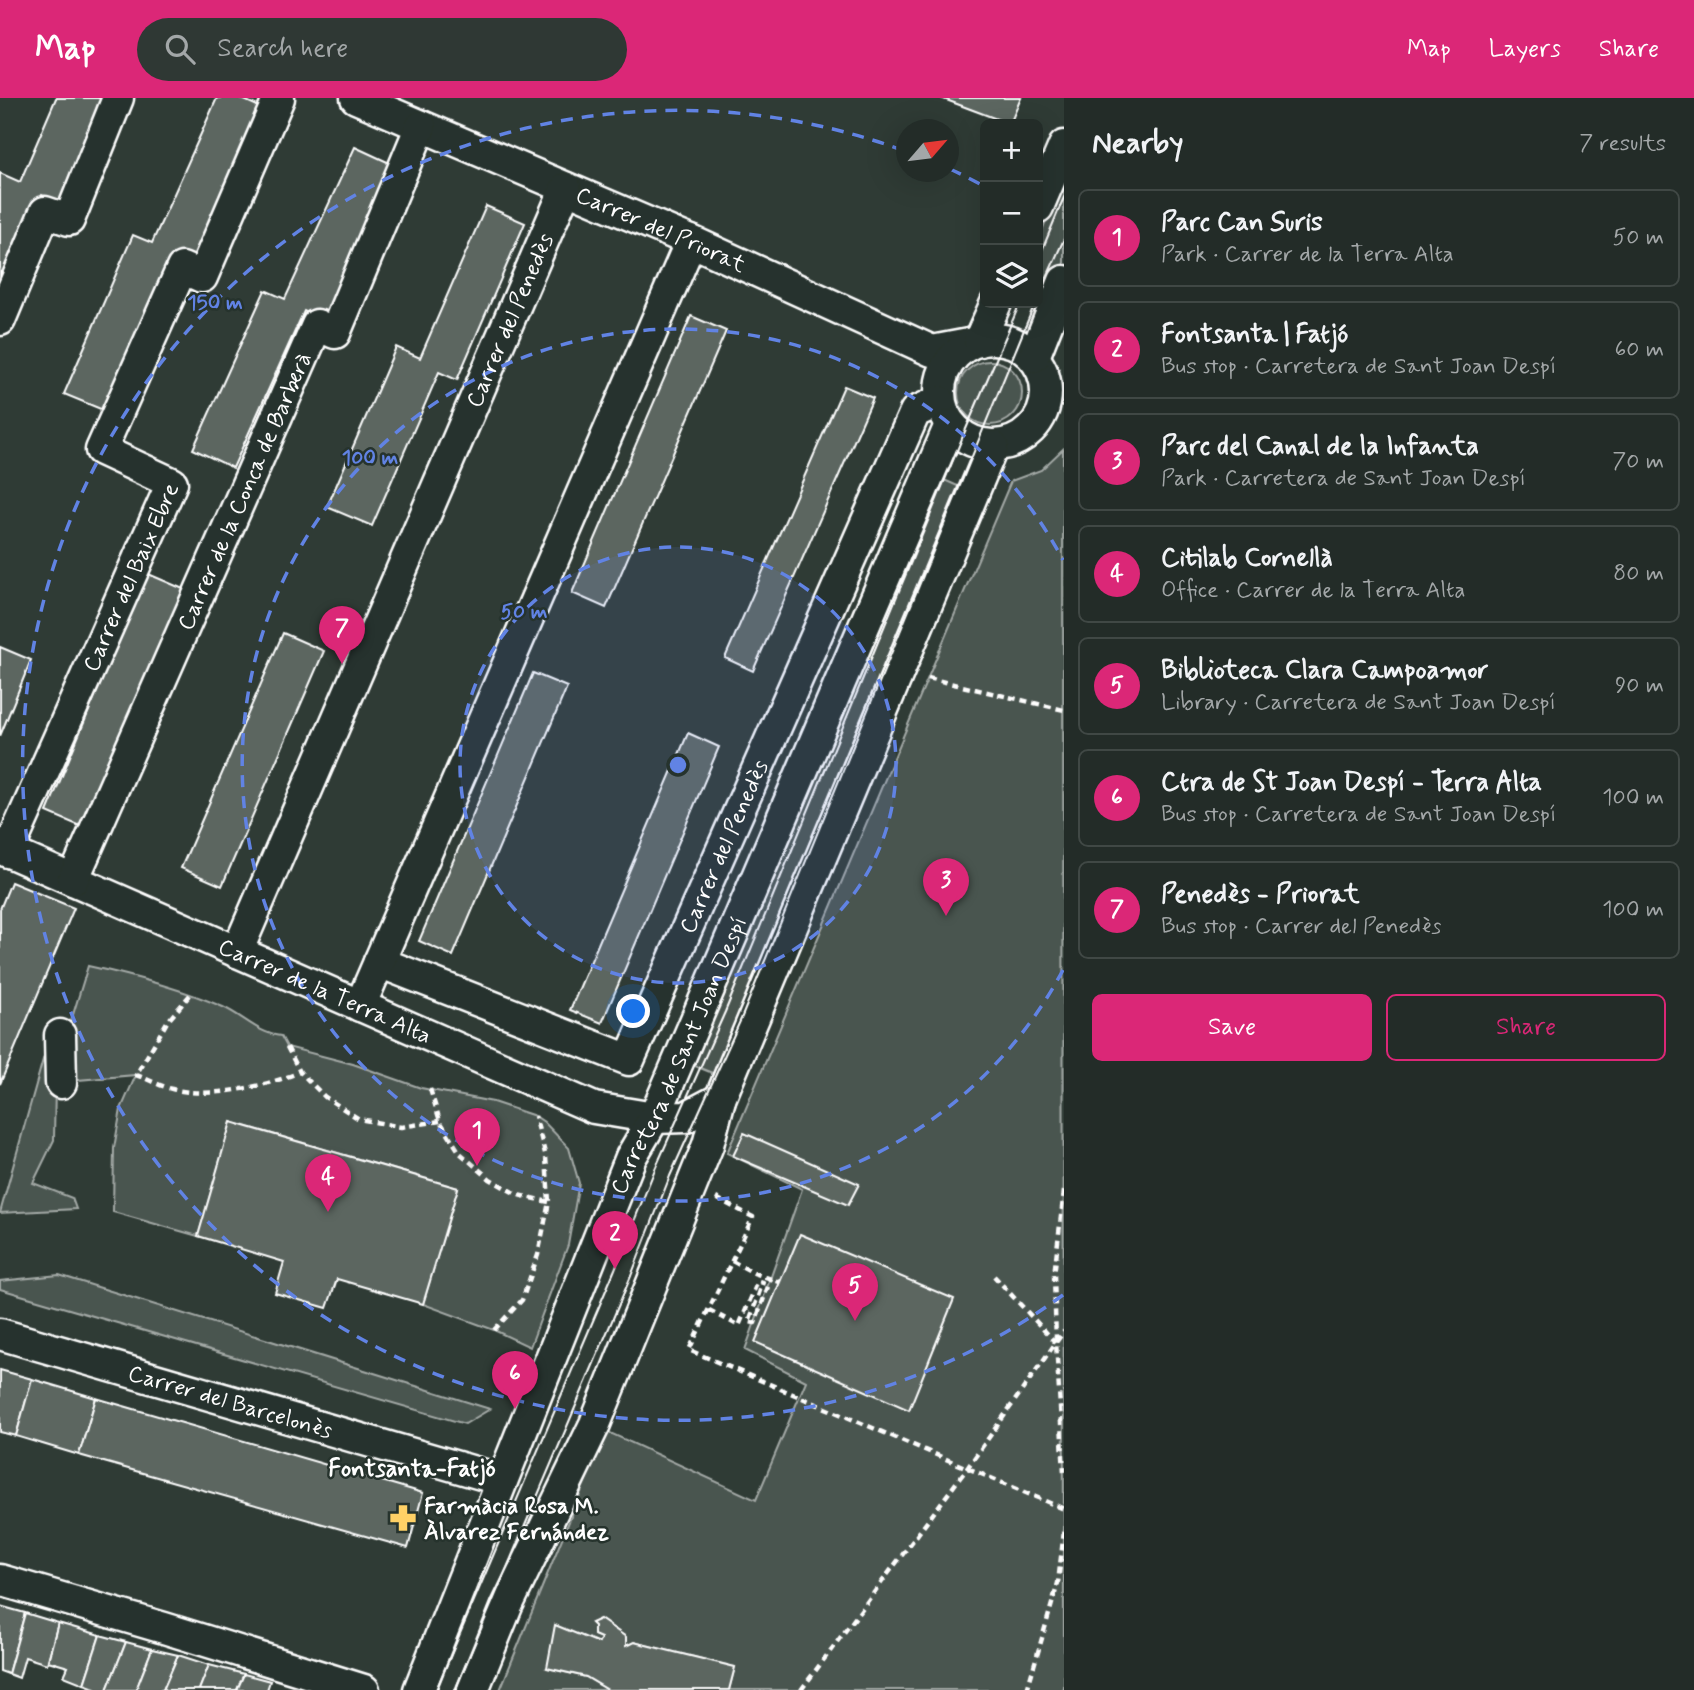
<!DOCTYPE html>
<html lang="en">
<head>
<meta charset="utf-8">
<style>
	:root { --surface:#232c28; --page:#2f3834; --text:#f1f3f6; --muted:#a3a7a8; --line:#404845; --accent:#db2777 }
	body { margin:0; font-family:Mynerve,sans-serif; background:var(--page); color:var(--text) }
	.controls { position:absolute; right:21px; top:21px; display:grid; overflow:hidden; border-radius:10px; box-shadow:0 7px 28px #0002 }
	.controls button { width:63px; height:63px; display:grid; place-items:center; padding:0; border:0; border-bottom:2px solid var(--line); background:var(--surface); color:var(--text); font:35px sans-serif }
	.compass { position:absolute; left:896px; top:21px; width:63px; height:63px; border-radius:50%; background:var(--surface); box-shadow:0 7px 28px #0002; rotate:62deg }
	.you { position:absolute; left:634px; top:914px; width:24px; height:24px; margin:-18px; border:5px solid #fff; border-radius:50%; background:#1a73e8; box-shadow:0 0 0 10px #1a73e833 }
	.badge { display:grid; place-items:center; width:46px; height:46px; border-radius:50%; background:var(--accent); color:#fff; font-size:23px; font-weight:700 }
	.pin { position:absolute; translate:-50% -58px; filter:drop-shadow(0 2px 4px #0008) }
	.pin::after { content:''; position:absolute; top:37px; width:24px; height:21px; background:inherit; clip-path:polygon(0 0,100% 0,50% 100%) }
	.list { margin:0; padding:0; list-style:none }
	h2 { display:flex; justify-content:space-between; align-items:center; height:91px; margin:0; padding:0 28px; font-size:30px }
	h2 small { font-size:23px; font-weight:400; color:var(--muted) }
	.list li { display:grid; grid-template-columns:46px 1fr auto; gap:21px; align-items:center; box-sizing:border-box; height:98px; margin:0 14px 14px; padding:0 14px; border:2px solid var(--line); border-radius:10px }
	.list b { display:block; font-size:26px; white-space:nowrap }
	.list p { margin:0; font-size:23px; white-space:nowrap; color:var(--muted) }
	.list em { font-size:23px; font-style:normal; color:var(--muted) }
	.actions { display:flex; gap:14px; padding:21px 28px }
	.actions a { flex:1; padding:16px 0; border:2px solid var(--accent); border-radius:10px; text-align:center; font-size:24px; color:var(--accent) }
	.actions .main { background:var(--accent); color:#fff }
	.icon { flex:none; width:38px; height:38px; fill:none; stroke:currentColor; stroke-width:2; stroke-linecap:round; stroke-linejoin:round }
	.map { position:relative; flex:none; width:1064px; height:1592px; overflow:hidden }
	header { display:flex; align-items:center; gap:42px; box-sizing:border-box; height:98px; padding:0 35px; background:var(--accent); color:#fff }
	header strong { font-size:33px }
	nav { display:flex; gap:38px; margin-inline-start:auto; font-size:24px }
	.search { width:490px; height:63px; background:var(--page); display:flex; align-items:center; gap:18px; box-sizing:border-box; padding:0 24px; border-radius:38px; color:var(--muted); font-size:26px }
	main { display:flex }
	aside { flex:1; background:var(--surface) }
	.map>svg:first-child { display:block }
</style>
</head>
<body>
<header>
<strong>Map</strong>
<div class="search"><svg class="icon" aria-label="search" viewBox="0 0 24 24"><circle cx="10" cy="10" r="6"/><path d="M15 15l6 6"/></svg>Search here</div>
<nav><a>Map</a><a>Layers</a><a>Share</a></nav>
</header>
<main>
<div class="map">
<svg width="1064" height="1592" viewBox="0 0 1064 1592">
	<rect width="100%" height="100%" fill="#2f3b35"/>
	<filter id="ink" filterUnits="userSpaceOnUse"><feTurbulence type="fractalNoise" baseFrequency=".0143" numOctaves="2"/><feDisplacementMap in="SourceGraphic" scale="14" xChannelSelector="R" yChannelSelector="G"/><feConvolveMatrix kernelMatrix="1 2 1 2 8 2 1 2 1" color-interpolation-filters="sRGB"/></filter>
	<g filter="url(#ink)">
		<g fill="#4a544f" stroke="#a4aaa7" stroke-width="2">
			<path d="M1064 79V168L1045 213 1026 205H1038V142Z"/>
			<circle cx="990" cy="295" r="32"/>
			<path d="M1063 351 1064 1592H729L735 1569 634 1544 626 1548V1539L600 1521 591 1525 594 1528V1537L601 1540 599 1545 547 1570 586 1579 608 1592H500L606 1333 756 1402 806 1283 745 1252 802 1091 727 1055 1011 383 1041 372Z"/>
			<path d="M935 378 967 392 722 979 690 966Z"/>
			<path d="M88 868C134 878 180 890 223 909 243 918 259 936 281 938L287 949 353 966 421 990 493 1004 535 1018 544 1024 569 1050 579 1085 568 1147 530 1249 494 1232 423 1206 458 1090 231 1024 198 1138 113 1114 114 1050 121 1011 136 977 55 984 54 1042 33 1085 72 1100 76 1111 0 1115 49 940 68 933Z"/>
			<path d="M59 1177 490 1311 465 1326 0 1191V1183Z"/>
		</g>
		<g fill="#5b6661" stroke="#fff" stroke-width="2">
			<path d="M56 0H104L59 105 42 97 0 195V75L20 84Z"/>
			<path d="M217 0H240L262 10 194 164 173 156 103 312 64 296 133 137 152 145Z"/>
			<path d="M941 0H1021L1010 26Z"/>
			<path d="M355 49 394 67 323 222 304 213 233 370 193 351 265 192 285 201Z"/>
			<path d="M486 108 525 125 457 282 439 274 372 428 327 409 396 249 420 260Z"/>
			<path d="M691 218 726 233 606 510 572 495Z"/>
			<path d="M844 288 873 300 753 573 725 560Z"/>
			<path d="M146 475 188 493 89 732 47 714Z"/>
			<path d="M283 535 324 553 222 788 181 770Z"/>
			<path d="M0 549 31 562 0 638Z"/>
			<path d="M533 575 567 589 453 858 419 843Z"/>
			<path d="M688 635 719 649 602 925 570 912Z"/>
			<path d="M11 784 74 810 0 986V811Z"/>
			<path d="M231 1024 458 1090 423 1206 337 1181 327 1210 275 1195 284 1164 198 1138Z"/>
			<path d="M744 1035 859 1086 848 1107 733 1058Z"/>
			<path d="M800 1136 954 1201 909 1312 755 1244Z"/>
			<path d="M0 1272 32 1281 16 1338 0 1334Z"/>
			<path d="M32 1281 96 1300 79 1357 16 1338Z"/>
			<path d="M96 1300 423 1395 408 1450 79 1357Z"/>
			<path d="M0 1508 25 1515 8 1576 0 1573Z"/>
			<path d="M25 1515 58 1525 47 1566 25 1559 19 1580 8 1576Z"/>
			<path d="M600 1521 626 1539V1548L634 1544 735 1569 729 1592H608L586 1579 547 1570 555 1527 599 1545 601 1540 594 1537V1528L591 1525Z"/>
			<path d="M58 1525 100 1537 84 1586 64 1578 68 1569 48 1563Z"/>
			<path d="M100 1537 126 1544 107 1592H94L95 1590 84 1586Z"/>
			<path d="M126 1544 152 1551 136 1592H107Z"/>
			<path d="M152 1551 178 1557 163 1592H136Z"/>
			<path d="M178 1557 209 1567 199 1592H163Z"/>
			<path d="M209 1567 244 1576 237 1592H199Z"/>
			<path d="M244 1576 270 1583 267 1592H237Z"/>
		</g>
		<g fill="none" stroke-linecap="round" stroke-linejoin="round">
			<defs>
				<g id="minor">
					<path id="s1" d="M356 0 691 143 932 253 969 246"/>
					<path d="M1038 109 1064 48"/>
					<path d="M0 222 45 114 69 122 118 0"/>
					<circle cx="993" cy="294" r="53"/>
					<path d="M979 243 996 205"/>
					<path d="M1034 259 1064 183"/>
					<path id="s2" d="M0 750 594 1010 654 1020 686 1019 720 1001"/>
					<path id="s3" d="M8 754 172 385 101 352 182 170 202 179 279 0"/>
					<path id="s4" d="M73 782 317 227 335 235 421 28"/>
					<path id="s5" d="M237 854 566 90"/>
					<path id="s6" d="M379 864 629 962 915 314 940 303"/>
					<path d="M360 908 691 143"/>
					<path d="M60 937 61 985"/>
					<path id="s7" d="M0 1236 502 1382"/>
					<path d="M0 1482 164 1530 364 1592"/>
					<path id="s8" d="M419 1592 631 1059 654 1020 950 327"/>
					<path d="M473 1592 507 1508 595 1326 708 1047 720 1001 993 348"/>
				</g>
			</defs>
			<use href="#minor" stroke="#fff" stroke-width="35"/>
			<g stroke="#fff" stroke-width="4.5" stroke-dasharray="7 5" stroke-linecap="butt">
				<path d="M928 580 1064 612"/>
				<path d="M190 897 167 924 136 977C148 981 160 988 172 991 210 1001 264 989 300 974"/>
				<path d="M287 949 300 974 325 999 359 1021 401 1029 440 1023"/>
				<path d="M430 991 440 1023 460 1055 490 1081 518 1097 549 1104"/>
				<path d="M1064 1093 1054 1177 1056 1244 1064 1374"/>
				<path d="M716 1100 753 1119 689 1252 1064 1411"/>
				<path d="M732 1163 754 1175 780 1184"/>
				<path d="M994 1178 1055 1244"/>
				<path d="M709 1212 739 1228 758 1183 763 1184 749 1224 755 1225 771 1180"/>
				<path d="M494 1232 522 1202 538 1157 549 1104 546 1059 535 1018"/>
				<path d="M801 1592 968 1369 1064 1233"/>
				<path d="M1027 1592 1058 1485 1064 1433"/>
			</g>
			<use href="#minor" stroke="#26332d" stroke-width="30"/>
			<g stroke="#fff" stroke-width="2">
				<path d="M1038 162 1064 99"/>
				<path d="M1038 199 1064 141"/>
				<path d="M436 1592 615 1171 655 1071 725 914 963 338 1020 205"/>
				<path d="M455 1592 631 1178 670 1078 741 921 1035 205"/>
			</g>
		</g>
	</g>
	<circle cx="678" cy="667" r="218" fill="#6183e4" fill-opacity=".12"/>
	<g fill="none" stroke="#6183e4" stroke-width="3.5" stroke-dasharray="12 9">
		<circle cx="678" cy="667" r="218"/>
		<path d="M1063 872A436 436 0 1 1 1063 462"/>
		<path d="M1063 1197A655 655 0 1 1 902 52M950 71A655 655 0 0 1 980 86"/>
	</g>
	<defs>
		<symbol id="pharmacy-bare" viewBox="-9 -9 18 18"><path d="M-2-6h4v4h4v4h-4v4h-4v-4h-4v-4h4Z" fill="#ffd166" stroke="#26332d" stroke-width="2.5" paint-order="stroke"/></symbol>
	</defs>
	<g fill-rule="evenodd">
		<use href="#pharmacy-bare" x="384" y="1401" width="38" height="38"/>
	</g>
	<g text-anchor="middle" stroke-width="5" stroke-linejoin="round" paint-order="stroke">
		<g font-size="23" fill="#fff" stroke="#26332d">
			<text dy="8" stroke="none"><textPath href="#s1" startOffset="332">Carrer del Priorat</textPath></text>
			<text dy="8" stroke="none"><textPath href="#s5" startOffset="688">Carrer del Penedès</textPath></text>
			<text dy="8" stroke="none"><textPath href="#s4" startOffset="425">Carrer de la Conca de Barberà</textPath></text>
			<text dy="8" stroke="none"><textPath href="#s3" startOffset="301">Carrer del Baix Ebre</textPath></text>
			<text dy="8" stroke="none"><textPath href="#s6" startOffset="502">Carrer del Penedès</textPath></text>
			<text dy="8" stroke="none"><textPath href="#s2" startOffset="355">Carrer de la Terra Alta</textPath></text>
			<text dy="8" stroke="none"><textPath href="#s8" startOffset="686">Carretera de Sant Joan Despí</textPath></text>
			<text dy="8" stroke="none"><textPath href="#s7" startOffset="240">Carrer del Barcelonès</textPath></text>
		</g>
		<g font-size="23" font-weight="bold" fill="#fff" stroke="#26332d" text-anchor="start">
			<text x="424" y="1415">Farmàcia Rosa M.<tspan x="424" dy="26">Àlvarez Fernández</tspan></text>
		</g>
		<g font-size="24" font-weight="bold" fill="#fff" stroke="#26332d">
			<text x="412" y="1378">Fontsanta-Fatjó</text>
		</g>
	</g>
	<circle cx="678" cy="667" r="10" fill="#6183e4" stroke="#26332d" stroke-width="3.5"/>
	<g font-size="21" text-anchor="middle" font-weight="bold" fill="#6183e4" stroke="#26332d" stroke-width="5" stroke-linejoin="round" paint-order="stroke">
		<text x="215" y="211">150 m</text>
		<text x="370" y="366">100 m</text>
		<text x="524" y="520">50 m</text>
	</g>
</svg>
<div class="controls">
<button>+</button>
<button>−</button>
<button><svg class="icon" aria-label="layers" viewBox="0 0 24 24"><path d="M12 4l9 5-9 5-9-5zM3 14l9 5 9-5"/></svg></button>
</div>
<svg class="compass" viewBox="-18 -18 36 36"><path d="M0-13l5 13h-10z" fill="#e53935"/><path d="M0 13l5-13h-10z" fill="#a3a7a8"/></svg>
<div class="you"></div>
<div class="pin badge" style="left:477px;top:1068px">1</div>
<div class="pin badge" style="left:615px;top:1171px">2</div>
<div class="pin badge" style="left:946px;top:818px">3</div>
<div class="pin badge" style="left:328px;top:1114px">4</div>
<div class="pin badge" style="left:855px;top:1223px">5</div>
<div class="pin badge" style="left:515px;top:1311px">6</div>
<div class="pin badge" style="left:342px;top:566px">7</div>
</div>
<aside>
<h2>Nearby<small>7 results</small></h2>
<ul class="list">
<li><span class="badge">1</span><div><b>Parc Can Suris</b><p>Park · Carrer de la Terra Alta</p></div><em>50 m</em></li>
<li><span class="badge">2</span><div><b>Fontsanta | Fatjó</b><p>Bus stop · Carretera de Sant Joan Despí</p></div><em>60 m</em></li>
<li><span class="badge">3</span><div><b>Parc del Canal de la Infanta</b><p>Park · Carretera de Sant Joan Despí</p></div><em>70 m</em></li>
<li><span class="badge">4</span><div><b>Citilab Cornellà</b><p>Office · Carrer de la Terra Alta</p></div><em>80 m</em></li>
<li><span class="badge">5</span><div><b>Biblioteca Clara Campoamor</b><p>Library · Carretera de Sant Joan Despí</p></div><em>90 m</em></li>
<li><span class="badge">6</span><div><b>Ctra de St Joan Despí - Terra Alta</b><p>Bus stop · Carretera de Sant Joan Despí</p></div><em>100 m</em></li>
<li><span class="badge">7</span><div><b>Penedès - Priorat</b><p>Bus stop · Carrer del Penedès</p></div><em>100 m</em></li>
</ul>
<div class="actions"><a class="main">Save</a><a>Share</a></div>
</aside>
</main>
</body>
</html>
